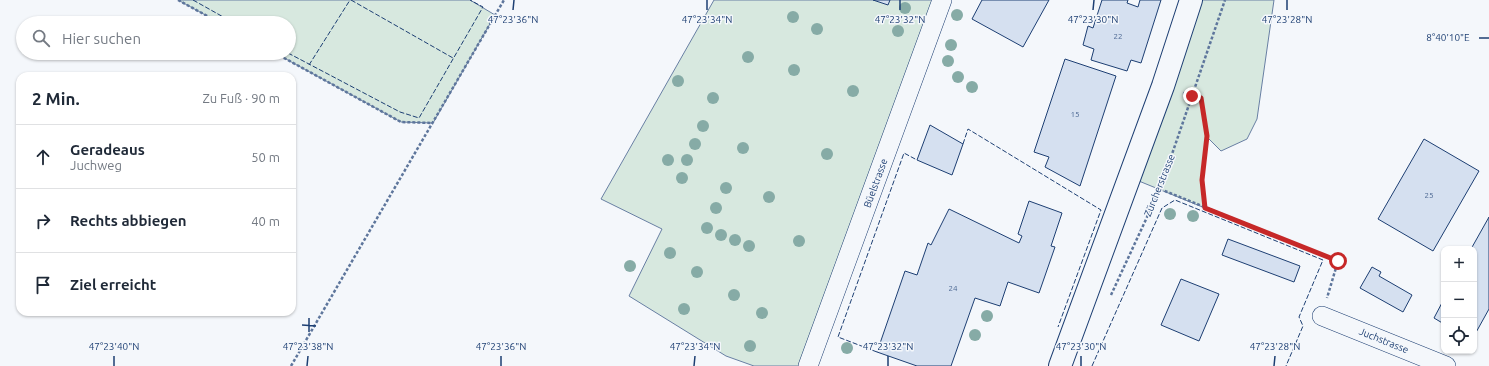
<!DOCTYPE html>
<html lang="de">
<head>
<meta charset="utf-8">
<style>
	:root { --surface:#fff; --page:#f2f2f3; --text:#1f2937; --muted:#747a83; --line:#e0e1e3 }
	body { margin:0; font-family:Ubuntu,sans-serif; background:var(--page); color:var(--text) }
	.controls { position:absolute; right:12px; bottom:12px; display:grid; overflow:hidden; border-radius:8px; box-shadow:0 1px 3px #0004 }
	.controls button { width:36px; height:36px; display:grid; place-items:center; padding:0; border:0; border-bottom:1px solid var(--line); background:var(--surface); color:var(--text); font:20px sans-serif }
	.stop { position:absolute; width:12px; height:12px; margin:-9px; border:3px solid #c62828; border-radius:50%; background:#fff }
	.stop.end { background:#c62828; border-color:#fff; box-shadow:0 1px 4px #0008 }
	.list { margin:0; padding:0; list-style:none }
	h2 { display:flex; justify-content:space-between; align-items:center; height:52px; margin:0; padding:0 16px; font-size:17px }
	h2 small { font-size:13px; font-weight:400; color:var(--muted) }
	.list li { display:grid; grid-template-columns:26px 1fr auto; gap:12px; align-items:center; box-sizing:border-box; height:64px; padding:0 16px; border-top:1px solid var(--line) }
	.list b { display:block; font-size:15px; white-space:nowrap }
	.list p { margin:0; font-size:13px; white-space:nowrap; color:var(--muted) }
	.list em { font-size:13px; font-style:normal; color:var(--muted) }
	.icon { flex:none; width:22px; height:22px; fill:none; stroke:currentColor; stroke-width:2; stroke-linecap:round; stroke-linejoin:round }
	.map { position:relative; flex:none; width:1489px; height:366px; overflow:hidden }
	.search { position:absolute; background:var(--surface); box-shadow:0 1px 3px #0004; left:16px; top:16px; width:280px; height:44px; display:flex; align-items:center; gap:10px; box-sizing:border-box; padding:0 14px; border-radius:22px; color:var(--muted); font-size:15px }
	.panel { position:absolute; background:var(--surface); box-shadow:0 1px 3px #0004; left:16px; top:72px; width:280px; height:244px; border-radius:12px }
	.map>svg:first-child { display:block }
</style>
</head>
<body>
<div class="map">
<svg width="1489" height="366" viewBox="0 0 1489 366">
	<rect width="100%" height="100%" fill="#f4f7fb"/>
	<g fill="#d7e8df" stroke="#687fa3">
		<path d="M178 0H470L495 15 433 123 401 122 275 53H289V23H220Z"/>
		<path d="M714 0H942L808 366H754L726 356 629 296 662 229 601 199Z"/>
		<path d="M1191 0H1274L1257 119 1247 139 1221 151 1207 137 1202 180 1205 208 1129 177Z"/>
	</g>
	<g fill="#d5e0f0" stroke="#1d3f73">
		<path d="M873 0H890L888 5Z"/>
		<path d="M982 0H1049L1023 47 972 19Z"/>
		<path d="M1102 0H1128L1127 3 1138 7 1140 0H1161L1141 63 1131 60 1127 71 1091 60 1094 49 1083 45 1088 26 1093 28Z"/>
		<path d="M1065 59 1116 76 1080 186 1045 167 1049 157 1034 152Z"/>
		<path d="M930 125 963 144 952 175 917 160Z"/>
		<path d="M1424 139 1479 171 1433 251 1378 219Z"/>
		<path d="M1029 201 1062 213 1051 246 1055 247 1039 293 1008 282 1000 306 975 298 951 366H917L877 352 905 271 917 275 928 243 931 245 949 209 1019 243 1022 236 1018 234Z"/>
		<path d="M1489 217V309L1474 336V249H1471Z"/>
		<path d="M1228 239 1300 266 1294 282 1222 255Z"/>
		<path d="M1372 267 1381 272 1379 276 1412 295 1403 312 1360 288Z"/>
		<path d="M1181 279 1219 294 1199 341 1161 325Z"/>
		<path d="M1444 299V324L1434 318Z"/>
	</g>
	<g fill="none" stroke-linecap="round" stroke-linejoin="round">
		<defs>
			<g id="street">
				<path d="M1322 316 1446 366"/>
				<path d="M808 366 942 0"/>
			</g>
			<path id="secondary" d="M1060 366 1163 86 1191 0"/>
		</defs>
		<use href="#street" stroke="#1d3f73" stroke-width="20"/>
		<use href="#secondary" stroke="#1d3f73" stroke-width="24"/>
		<g stroke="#5e769c" stroke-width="2.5" stroke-dasharray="3 2" stroke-linecap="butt">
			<path d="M178 0 220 23"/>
			<path d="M275 53 401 122 433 123"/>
			<path d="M1183 93 1201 98 1207 136 1202 180 1205 207"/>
			<path d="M1160 189 1338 261 1327 298"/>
			<path d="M1111 295 1160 189 1225 0"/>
			<path d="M291 366 504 0"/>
		</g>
		<use href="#street" stroke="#f4f7fb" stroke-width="19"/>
		<use href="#secondary" stroke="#f4f7fb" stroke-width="22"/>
		<g stroke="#1d3f73" stroke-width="1" stroke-dasharray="5 2" stroke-linecap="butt">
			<path d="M193 0 234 23"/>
			<path d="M351 0 453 58"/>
			<path d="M288 53 400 112 419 118 483 7 470 0"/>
			<path d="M309 65 350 0"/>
			<path d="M963 144 968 129 1101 210 1058 327"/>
			<path d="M877 352 838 337 904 153 917 160"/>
			<path d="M1092 366 1162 208 1175 200 1323 260 1299 317 1303 326 1286 366"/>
		</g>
	</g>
	<g fill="#86aba6">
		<circle cx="905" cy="8" r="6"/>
		<circle cx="957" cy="15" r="6"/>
		<circle cx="793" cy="17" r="6"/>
		<circle cx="817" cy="29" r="6"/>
		<circle cx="898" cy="31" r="6"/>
		<circle cx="951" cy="45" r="6"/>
		<circle cx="748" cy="57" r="6"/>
		<circle cx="948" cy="61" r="6"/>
		<circle cx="794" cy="70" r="6"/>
		<circle cx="958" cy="77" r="6"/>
		<circle cx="678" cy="81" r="6"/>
		<circle cx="972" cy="87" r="6"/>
		<circle cx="853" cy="91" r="6"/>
		<circle cx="713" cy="98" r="6"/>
		<circle cx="703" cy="126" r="6"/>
		<circle cx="695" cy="144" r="6"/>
		<circle cx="743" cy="148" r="6"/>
		<circle cx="827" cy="154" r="6"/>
		<circle cx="668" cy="160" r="6"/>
		<circle cx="687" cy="160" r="6"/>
		<circle cx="682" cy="178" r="6"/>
		<circle cx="726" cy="188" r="6"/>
		<circle cx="769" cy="197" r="6"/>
		<circle cx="716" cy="208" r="6"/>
		<circle cx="1170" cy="214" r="6"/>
		<circle cx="1193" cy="216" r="6"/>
		<circle cx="707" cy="228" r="6"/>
		<circle cx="721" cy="235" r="6"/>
		<circle cx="735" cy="240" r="6"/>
		<circle cx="799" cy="241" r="6"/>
		<circle cx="749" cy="246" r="6"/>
		<circle cx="670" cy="253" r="6"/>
		<circle cx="630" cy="266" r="6"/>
		<circle cx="697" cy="272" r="6"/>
		<circle cx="734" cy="295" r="6"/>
		<circle cx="684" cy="309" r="6"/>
		<circle cx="762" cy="313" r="6"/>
		<circle cx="987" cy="316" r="6"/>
		<circle cx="975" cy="335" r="6"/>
		<circle cx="750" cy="346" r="6"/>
		<circle cx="847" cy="348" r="6"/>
	</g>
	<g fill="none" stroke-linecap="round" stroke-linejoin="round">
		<path stroke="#c62828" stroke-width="5" d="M1192 96 1201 98 1207 136 1202 180 1205 208 1338 261"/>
	</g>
	<path fill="none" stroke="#1d3f73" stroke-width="1.5" d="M513 10 514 0M707 10V0M900 10V0M1093 10 1094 0M1287 10V0M1479 38H1489M302 325 316 326M309 332V318M114 366V356M307 366 308 356M501 366V356M694 366 695 356M888 366V356M1081 366V356M1274 366 1275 356"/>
	<g text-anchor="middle" stroke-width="3" stroke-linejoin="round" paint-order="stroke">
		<g font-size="8" fill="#4b6792">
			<text x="1118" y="39">22</text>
			<text x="1075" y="117">15</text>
			<text x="1429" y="198">25</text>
			<text x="953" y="291">24</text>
		</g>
		<g font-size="10" fill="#1d3f73" stroke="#f4f7fb">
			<text transform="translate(875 183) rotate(-70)" y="4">Büelstrasse</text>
			<text transform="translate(1159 185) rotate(-68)" y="4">Zürcherstrasse</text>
			<text transform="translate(1384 340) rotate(22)" y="4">Juchstrasse</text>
		</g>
	</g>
	<g font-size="10" text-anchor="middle" fill="#1d3f73" stroke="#f4f7fb" stroke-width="3" stroke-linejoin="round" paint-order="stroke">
		<text x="513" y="23">47°23'36"N</text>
		<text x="707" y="23">47°23'34"N</text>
		<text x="900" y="23">47°23'32"N</text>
		<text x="1093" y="23">47°23'30"N</text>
		<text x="1287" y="23">47°23'28"N</text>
		<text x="1448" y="41">8°40'10"E</text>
		<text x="114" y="350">47°23'40"N</text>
		<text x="308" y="350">47°23'38"N</text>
		<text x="501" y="350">47°23'36"N</text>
		<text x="695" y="350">47°23'34"N</text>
		<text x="888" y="350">47°23'32"N</text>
		<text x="1081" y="350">47°23'30"N</text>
		<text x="1275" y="350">47°23'28"N</text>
	</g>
</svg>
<div class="controls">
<button>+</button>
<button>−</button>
<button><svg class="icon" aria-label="locate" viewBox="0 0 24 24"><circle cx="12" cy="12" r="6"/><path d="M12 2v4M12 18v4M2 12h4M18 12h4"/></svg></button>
</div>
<div class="stop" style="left:1338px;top:261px"></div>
<div class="stop end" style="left:1192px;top:96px"></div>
<div class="search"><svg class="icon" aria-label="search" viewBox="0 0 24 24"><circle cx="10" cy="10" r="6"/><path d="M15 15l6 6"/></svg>Hier suchen</div>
<section class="panel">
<h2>2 Min.<small>Zu Fuß · 90 m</small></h2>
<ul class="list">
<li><svg class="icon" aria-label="ahead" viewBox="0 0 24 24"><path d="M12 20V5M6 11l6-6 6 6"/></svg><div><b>Geradeaus</b><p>Juchweg</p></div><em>50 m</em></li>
<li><svg class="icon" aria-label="right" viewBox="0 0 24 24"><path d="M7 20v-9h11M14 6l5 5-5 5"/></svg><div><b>Rechts abbiegen</b></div><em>40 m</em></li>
<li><svg class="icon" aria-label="arrive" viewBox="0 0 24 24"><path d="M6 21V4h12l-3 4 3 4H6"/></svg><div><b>Ziel erreicht</b></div></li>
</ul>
</section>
</div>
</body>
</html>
